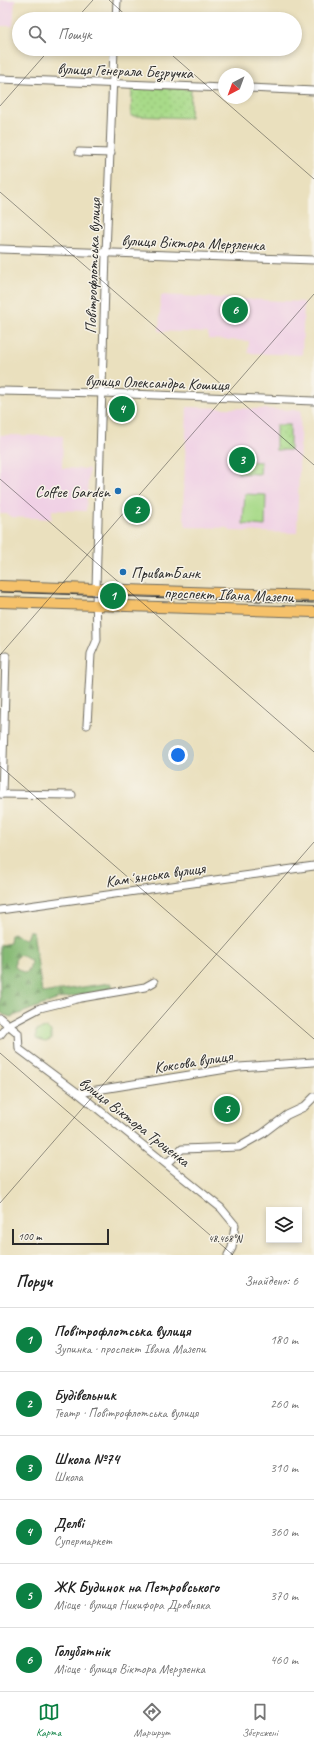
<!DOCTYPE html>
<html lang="uk">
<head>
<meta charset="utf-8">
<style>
	:root { --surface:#fff; --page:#f2f2f2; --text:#222; --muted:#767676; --line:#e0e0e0; --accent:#0b8043 }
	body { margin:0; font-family:Caveat,sans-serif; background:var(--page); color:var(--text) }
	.controls { position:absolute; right:12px; bottom:12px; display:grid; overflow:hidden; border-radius:0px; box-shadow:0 2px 6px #0003 }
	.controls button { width:36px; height:36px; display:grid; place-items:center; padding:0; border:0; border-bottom:1px solid var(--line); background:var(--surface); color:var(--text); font:20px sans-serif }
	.compass { position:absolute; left:218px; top:68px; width:36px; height:36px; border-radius:50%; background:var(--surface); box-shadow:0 2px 6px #0003; rotate:221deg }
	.scale { position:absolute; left:12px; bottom:10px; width:97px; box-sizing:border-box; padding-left:4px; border:2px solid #2b2b2b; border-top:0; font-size:11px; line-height:14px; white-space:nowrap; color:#2b2b2b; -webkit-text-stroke:3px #f7f3e8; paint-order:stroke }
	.you { position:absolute; left:178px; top:755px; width:14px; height:14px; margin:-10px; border:3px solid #fff; border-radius:50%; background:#1a73e8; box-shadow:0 0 0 6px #1a73e833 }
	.badge { display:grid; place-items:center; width:26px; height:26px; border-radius:50%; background:var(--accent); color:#fff; font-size:13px; font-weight:700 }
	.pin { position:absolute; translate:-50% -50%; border:2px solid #fff; box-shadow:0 1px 4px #0006 }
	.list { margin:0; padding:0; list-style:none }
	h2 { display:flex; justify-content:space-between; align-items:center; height:52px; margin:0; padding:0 16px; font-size:17px }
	h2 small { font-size:13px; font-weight:400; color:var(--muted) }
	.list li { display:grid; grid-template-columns:26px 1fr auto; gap:12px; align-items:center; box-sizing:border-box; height:64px; padding:0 16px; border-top:1px solid var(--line) }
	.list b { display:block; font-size:15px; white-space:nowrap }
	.list p { margin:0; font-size:13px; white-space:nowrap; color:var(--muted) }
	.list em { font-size:13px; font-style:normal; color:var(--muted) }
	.icon { flex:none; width:22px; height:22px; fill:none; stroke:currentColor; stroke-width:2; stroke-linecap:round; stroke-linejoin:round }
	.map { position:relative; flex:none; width:314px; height:1255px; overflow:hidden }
	.search { position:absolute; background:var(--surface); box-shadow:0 2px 6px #0003; left:12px; right:12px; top:12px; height:44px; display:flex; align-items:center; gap:10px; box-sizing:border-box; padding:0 14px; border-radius:22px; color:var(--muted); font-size:15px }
	.sheet { height:436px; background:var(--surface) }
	nav { display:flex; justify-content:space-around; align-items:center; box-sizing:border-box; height:56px; border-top:1px solid var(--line); background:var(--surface); font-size:11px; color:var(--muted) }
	nav a { display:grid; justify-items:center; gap:2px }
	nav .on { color:var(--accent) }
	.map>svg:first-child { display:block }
</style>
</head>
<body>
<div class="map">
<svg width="314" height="1255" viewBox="0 0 314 1255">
	<defs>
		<pattern id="forest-firs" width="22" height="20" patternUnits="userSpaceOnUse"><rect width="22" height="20" fill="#86ba75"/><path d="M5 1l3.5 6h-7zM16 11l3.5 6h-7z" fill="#6e9760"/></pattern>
		<pattern id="park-dots" width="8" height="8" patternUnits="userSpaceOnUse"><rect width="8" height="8" fill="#a8da89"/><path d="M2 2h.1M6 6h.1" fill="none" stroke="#91bb76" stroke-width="1.8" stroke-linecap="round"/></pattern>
	</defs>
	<rect width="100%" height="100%" fill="#f7f3e8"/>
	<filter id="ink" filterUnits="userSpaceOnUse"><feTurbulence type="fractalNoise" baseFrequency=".025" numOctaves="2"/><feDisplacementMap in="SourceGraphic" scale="8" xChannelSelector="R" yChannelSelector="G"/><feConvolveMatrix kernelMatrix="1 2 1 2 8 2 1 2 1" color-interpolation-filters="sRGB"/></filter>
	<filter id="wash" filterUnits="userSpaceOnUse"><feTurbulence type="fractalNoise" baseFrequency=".012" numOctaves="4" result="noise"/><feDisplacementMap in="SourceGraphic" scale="16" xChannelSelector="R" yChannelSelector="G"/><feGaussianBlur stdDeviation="0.9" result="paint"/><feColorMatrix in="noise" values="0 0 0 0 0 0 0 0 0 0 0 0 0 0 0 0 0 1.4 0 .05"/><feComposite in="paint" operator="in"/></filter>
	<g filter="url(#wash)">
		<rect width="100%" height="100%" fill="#eae0be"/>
		<g fill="#f0d0e5">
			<path d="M0 0H15L13 26H0Z"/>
			<path d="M161 295 304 302 302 355 248 353 249 341 208 339V333L159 331Z"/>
			<path d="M187 407 301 410 297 533 230 531 228 528 186 527 183 511Z"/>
			<path d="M0 435 63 436 62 468 89 469 86 511 52 510V519L11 517 7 514H0Z"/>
		</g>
		<g fill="#a8da89" stroke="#6a825a">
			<path d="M238 461 261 462 260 474 238 473Z"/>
			<path d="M245 494 266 495 265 526 243 524Z"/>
			<path d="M46 1028 51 1031V1040L45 1042 36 1039V1031Z"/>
		</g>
		<path fill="url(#forest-firs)" stroke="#587250" fill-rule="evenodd" d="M29 931H33L42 993 110 983 112 984 113 989 58 999 11 1017 4 1015 0 1012V945L10 943 11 935 15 934 20 938 26 939ZM21 955 30 960 31 964 28 972 24 973 15 967V960L18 956Z"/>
		<g fill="url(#park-dots)" stroke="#6a825a">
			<path d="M132 87 191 89 190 118 131 116Z"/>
			<rect x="276" y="425" width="14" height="25"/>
		</g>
	</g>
	<g filter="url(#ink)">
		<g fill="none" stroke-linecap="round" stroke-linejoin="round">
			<defs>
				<g id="minor">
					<path d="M116 19 117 0"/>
					<path d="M0 79 224 88"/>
					<path d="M248 88 314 91"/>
					<path d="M79 152 111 153"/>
					<path d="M0 249 314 260"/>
					<path d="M0 391 103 393 314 401"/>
					<path d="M87 725 91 654 97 640 96 588 106 253 114 49"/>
					<path d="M0 794 72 795"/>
					<path d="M2 794 6 656"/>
					<path d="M0 910 314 866"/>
					<path d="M0 1018 18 1033 19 1049 78 1093 221 1208 235 1225 232 1248 228 1255"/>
					<path d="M0 1035 8 1025 40 1008 81 998 145 987 154 982"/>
					<path d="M78 1093 239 1067 314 1062"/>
					<path d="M167 1163 182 1149 239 1147 262 1134 287 1115 304 1107 314 1097"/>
				</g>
				<g id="highway">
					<path d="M0 586 314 596"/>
					<path d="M0 602 314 612"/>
				</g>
			</defs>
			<use href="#minor" stroke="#6e6a5e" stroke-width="9"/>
			<use href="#highway" stroke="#6e6a5e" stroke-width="12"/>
			<use href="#minor" stroke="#fff" stroke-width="7"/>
			<use href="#highway" stroke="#f5c16b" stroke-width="10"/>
			<path stroke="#2b2b2b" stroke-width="1" d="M0 592 314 603"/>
		</g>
	</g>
	<path fill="none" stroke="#2b2b2b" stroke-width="1" stroke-opacity="0.45" d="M109 0 130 19M76 19 93 0M165 49 314 179M0 106 50 49M0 192 314 465M0 479 314 752M0 655 314 294M0 766 314 1039M0 1053 233 1255M0 1203 314 842"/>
	<g fill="#1f6fb2" stroke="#f7f3e8" stroke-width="1.5">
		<circle cx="118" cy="491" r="4"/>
		<circle cx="123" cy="572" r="4"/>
	</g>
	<g text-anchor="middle" stroke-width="3" stroke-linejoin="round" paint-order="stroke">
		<g font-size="16" fill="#2b2b2b" stroke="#f7f3e8">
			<text transform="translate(125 70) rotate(2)" y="6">вулиця Генерала Безручка</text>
			<text transform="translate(193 242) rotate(2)" y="6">вулиця Віктора Мерзленка</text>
			<text transform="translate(92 266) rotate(-88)" y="6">Повітрофлотська вулиця</text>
			<text transform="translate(157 382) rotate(2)" y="6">вулиця Олександра Кошиця</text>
			<text transform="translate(229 594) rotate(2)" y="6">проспект Івана Мазепи</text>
			<text transform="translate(155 874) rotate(-8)" y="6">Камʼянська вулиця</text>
			<text transform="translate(193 1061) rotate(-9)" y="6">Коксова вулиця</text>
			<text transform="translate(135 1121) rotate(38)" y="6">вулиця Віктора Троценка</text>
		</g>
		<g font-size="16" fill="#2b2b2b" stroke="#f7f3e8" text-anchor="end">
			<text x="110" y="497">Coffee Garden</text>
			<text x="131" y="578" text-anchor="start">ПриватБанк</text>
		</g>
	</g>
	<g font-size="10" text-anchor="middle" fill="#2b2b2b" stroke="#f7f3e8" stroke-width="3" stroke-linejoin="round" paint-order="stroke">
		<text x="225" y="1242">48.468°N</text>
	</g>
</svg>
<div class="controls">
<button><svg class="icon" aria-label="layers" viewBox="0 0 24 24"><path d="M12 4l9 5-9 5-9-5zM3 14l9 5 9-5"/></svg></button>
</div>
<svg class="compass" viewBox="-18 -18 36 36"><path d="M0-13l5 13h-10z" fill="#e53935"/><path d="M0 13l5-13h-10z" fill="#767676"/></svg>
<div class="scale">100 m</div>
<div class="you"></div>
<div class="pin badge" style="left:113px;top:596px">1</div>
<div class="pin badge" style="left:137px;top:510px">2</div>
<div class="pin badge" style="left:242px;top:460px">3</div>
<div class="pin badge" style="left:122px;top:409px">4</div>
<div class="pin badge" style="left:227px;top:1109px">5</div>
<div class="pin badge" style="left:235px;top:310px">6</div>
<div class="search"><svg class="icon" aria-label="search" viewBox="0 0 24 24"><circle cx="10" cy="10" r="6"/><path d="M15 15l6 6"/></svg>Пошук</div>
</div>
<section class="sheet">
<h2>Поруч<small>Знайдено: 6</small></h2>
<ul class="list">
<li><span class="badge">1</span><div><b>Повітрофлотська вулиця</b><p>Зупинка · проспект Івана Мазепи</p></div><em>180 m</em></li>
<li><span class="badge">2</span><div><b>Будівельник</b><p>Театр · Повітрофлотська вулиця</p></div><em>260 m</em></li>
<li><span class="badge">3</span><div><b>Школа №74</b><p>Школа</p></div><em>310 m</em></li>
<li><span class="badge">4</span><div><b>Делві</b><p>Супермаркет</p></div><em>360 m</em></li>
<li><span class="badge">5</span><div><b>ЖК Будинок на Петровського</b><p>Місце · вулиця Никифора Дровняка</p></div><em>370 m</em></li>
<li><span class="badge">6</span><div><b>Голубятнік</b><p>Місце · вулиця Віктора Мерзленка</p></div><em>460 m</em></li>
</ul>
</section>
<nav>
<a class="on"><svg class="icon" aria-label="map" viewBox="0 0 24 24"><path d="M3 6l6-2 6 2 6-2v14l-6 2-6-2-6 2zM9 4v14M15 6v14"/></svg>Карта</a>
<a><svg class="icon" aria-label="directions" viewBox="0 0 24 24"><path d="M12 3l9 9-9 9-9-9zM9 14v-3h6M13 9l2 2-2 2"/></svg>Маршрут</a>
<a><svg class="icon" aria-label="saved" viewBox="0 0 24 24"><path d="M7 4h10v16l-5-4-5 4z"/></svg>Збережені</a>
</nav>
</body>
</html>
